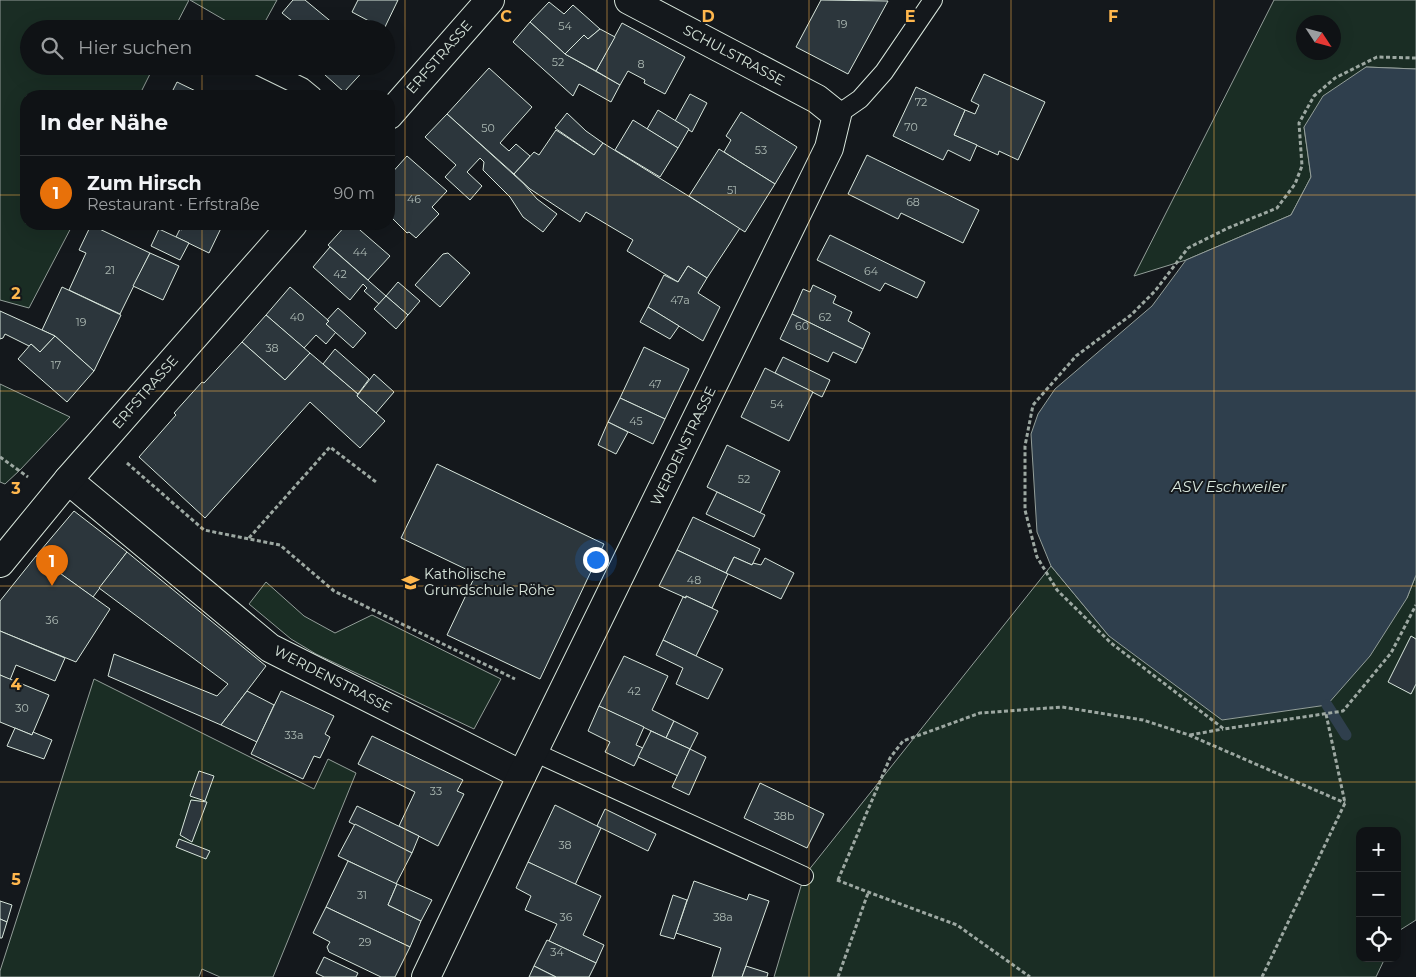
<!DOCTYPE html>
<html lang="de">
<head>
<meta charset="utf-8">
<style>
	:root { --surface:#0f1215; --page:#181b1e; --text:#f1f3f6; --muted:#9b9ea0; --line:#2f3234; --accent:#ffb74d }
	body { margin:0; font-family:Montserrat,sans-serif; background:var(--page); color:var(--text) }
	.controls { position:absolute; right:15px; bottom:15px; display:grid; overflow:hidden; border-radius:10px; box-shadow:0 5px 20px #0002 }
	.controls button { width:45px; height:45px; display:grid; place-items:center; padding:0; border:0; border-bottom:1px solid var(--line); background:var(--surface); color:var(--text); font:25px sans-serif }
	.compass { position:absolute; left:1296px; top:15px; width:45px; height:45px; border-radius:50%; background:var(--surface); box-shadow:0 5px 20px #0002; rotate:126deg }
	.you { position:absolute; left:595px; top:559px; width:18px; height:18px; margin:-12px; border:4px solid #fff; border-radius:50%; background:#1a73e8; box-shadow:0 0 0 8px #1a73e833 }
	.badge { display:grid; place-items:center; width:32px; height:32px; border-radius:50%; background:var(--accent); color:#fff; font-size:16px; font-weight:700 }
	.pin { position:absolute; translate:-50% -41px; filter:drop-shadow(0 1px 2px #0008) }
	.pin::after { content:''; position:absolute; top:26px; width:18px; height:15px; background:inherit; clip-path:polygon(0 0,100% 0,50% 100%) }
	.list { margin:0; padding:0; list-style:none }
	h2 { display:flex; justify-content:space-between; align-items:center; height:65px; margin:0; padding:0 20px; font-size:21px }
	h2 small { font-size:16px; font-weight:400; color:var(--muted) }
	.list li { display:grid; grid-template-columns:32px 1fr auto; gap:15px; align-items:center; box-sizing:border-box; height:75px; padding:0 20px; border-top:1px solid var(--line) }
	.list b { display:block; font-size:19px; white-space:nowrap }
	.list p { margin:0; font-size:16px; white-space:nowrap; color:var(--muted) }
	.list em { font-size:16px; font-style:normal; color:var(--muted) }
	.icon { flex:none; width:28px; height:28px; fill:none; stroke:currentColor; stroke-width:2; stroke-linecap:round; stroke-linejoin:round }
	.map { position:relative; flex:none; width:1416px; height:977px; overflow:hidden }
	.search { position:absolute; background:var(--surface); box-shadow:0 5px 20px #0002; left:20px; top:20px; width:375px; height:55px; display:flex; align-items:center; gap:12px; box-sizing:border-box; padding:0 18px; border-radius:28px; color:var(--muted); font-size:19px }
	.panel { position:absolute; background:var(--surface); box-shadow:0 5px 20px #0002; left:20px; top:90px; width:375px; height:140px; border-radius:20px }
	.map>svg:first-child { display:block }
</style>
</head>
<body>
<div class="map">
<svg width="1416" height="977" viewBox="0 0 1416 977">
	<rect width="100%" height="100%" fill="#14181c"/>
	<g fill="#1a2d24" stroke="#939e99" fill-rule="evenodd">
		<path d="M0 0H189L174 29H29V66H154L139 96H26V224H73L29 308 0 300Z"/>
		<path d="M190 0H277L261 29H240Z"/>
		<path d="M1274 0H1416V69L1366 67 1304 127 1311 177 1291 215 1186 260 1134 276ZM1304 22H1334V52H1304Z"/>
		<path d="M0 384 70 417 20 470 5 484 0 482Z"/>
		<path d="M1051 566 1109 636 1407 598 1416 575V920L1397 932V831H1360V958H1385L1376 977H774L804 876Z"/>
		<path d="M266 582 304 616 335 633 372 615 501 679 474 729 316 654 291 639 249 604Z"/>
		<path d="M94 679 314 789 328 759 356 773 273 977H220L202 969 199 977H0V971Z"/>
	</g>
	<path fill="#2f3f4d" stroke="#939e99" d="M1366 67 1416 69V575L1407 598 1370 656 1327 705 1222 720 1109 636 1051 566 1037 532 1031 434 1038 414 1055 389 1152 306 1186 260 1291 215 1311 177 1304 127 1323 96Z"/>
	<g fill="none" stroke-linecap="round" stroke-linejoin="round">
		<path stroke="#2f3f4d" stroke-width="11" d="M1327 705 1346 735"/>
	</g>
	<g fill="#2c363c" stroke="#d8e6dc">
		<path d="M293 0H305L340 29H316L319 25 314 20 305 29H302L282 13Z"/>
		<path d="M358 0H398L384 29 352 12Z"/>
		<path d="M821 0 888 1 848 74 796 47Z"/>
		<path d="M549 2 564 14 573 5 600 29 588 39 584 35 565 54 530 22Z"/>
		<path d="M530 22 565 54 620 85 611 102 579 84 573 96 513 42Z"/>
		<path d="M622 23 685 57 665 94 644 83 645 80 628 71 620 85 596 71Z"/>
		<path d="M600 29 615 37 596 71 565 54 584 35 588 39Z"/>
		<path d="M315 66H368L344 92Z"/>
		<path d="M489 68 532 107 500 143 509 151 516 144 530 156 514 174 447 114Z"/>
		<path d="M984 74 1045 102 1018 160 999 151 998 155 954 135 965 110 975 114 979 105 971 101Z"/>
		<path d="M177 82 206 96H170Z"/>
		<path d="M916 87 965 110 954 135 977 145 970 161 948 150 943 160 893 136Z"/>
		<path d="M690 94 707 103 692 132 675 121Z"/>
		<path d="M658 110 689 129 678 148 647 129Z"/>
		<path d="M741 112 797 147 775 184 724 152 731 140 726 136Z"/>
		<path d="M567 113 586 131 603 143 594 155 555 128Z"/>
		<path d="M447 114 524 184 537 199 557 214 543 232 523 217 510 197 483 170 484 162 480 158 467 172 482 186 470 200 445 177 456 165 425 137Z"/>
		<path d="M633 120 678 148 660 177 615 150Z"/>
		<path d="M556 130 594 155 603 143 740 228 707 278 688 266 678 282 627 251 633 240 586 212 580 222 530 189 514 174 534 152 539 155Z"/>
		<path d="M719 149 775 184 745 232 689 196Z"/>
		<path d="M867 155 979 210 963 243 901 213 898 219 848 194Z"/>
		<path d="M407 156 447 191 432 207 439 214 416 238 409 232 407 233 389 215V176Z"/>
		<path d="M186 224H223L209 253 176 237 180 229 182 230Z"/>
		<path d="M347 224H353L390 256 368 280 328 245Z"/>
		<path d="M91 225 150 253 120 314 69 290 86 253 79 250Z"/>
		<path d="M159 229 189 243 180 260 151 246Z"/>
		<path d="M830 235 925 282 917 298 885 283 880 291 817 260Z"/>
		<path d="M330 247 386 296 379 304 364 291 367 288 363 284 350 300 313 267Z"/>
		<path d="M150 253 179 266 163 300 133 286Z"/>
		<path d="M448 253 470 273 440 307 415 285 443 254Z"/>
		<path d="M688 266 707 278 698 293 720 307 703 341 648 307 664 275 678 282Z"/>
		<path d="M398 282 420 301 408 315 386 296Z"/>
		<path d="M813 285 836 296 833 303 852 312 848 321 870 333 863 349 792 314 803 289 810 292Z"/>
		<path d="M62 287 121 315 94 371 55 336 42 330Z"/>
		<path d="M290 287 329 321 326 324 336 332 326 344 316 335 304 348 266 315Z"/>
		<path d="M386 296 408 315 396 329 374 309Z"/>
		<path d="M648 307 679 326 670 339 640 322Z"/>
		<path d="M338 308 366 333 353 348 326 324 329 321 327 320Z"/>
		<path d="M0 311 42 330 55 336 40 352 31 344 29 346 5 334 3 338 0 339Z"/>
		<path d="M792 314 863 349 856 363 833 352 828 362 780 339Z"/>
		<path d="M266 315 310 353 285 380 242 342Z"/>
		<path d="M55 336 94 371 67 402 18 359 31 344 40 352Z"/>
		<path d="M242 342 285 380 310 353 358 394 357 396 385 421 360 448 310 402 205 518 139 457 176 415 174 413 202 382 204 383Z"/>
		<path d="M644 347 689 369 665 419 620 398Z"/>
		<path d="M335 349 369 379 358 394 323 364Z"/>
		<path d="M783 357 830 380 822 397 775 373Z"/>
		<path d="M765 368 813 392 789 441 741 417Z"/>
		<path d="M374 374 394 392 376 413 357 396Z"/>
		<path d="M620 398 665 419 653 444 608 422Z"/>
		<path d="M608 422 628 432 616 454 598 445Z"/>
		<path d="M727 445 780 471 760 513 707 487Z"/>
		<path d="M437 464 604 544 540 679 447 635 476 574 401 538Z"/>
		<path d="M717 492 765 515 754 537 706 514Z"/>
		<path d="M74 511 127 552 93 597 36 556Z"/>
		<path d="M693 517 760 549 752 565 734 557 726 573 677 550Z"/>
		<path d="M677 550 728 574 712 608 686 596V598L659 586Z"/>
		<path d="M127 552 266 666 221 725 108 676 114 654 217 696 228 684 99 588Z"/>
		<path d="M36 556 110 609 76 662 0 631V601Z"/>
		<path d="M734 557 752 565 753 563 761 565 765 558 794 573 781 599 726 573Z"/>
		<path d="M686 596 718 611 696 656 663 640 683 597 686 598Z"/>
		<path d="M0 631 65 658 55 681 16 665 10 680 0 675Z"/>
		<path d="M1411 636 1416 639V684L1411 694 1388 682Z"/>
		<path d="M663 640 723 669 708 699 676 684 683 668 656 655Z"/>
		<path d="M624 656 668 676 652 710 674 721 666 738 599 706Z"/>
		<path d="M0 675 49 695 32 735 0 722Z"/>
		<path d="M247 691 274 705 257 742 221 725Z"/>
		<path d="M281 691 334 716 325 734 330 737 320 758 314 756 303 779 251 754Z"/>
		<path d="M599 706 644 727 636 745 643 748 634 766 605 752 610 742 588 731Z"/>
		<path d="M674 721 698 733 690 749 666 738Z"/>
		<path d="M15 728 32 735 33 732 52 740 44 759 7 746Z"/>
		<path d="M651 731 690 749 678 776 638 757Z"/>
		<path d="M372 736 463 780 457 791 464 794 438 846 399 826 415 792 358 764Z"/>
		<path d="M690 749 706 757 689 795 672 787Z"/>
		<path d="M199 771 214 776 205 801 190 796Z"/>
		<path d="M760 783 824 814 807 848 744 818Z"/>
		<path d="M191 800 207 802 192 842 180 835Z"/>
		<path d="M555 805 601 828 575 885 528 862Z"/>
		<path d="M357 806 419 836 412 853 349 822Z"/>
		<path d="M605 809 656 834 648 851 597 826Z"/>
		<path d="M355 824 412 853 396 884 338 856Z"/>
		<path d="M179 839 210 851 206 859 176 847Z"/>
		<path d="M348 861 397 884 388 905 421 921 410 947 326 907Z"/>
		<path d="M528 862 601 896 583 935 604 945 596 963 549 941 557 924 525 910 531 896 516 888Z"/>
		<path d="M694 881 747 900 749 894 769 901 742 977H712L721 948 676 933Z"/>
		<path d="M397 884 432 900 421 921 388 905Z"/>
		<path d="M673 895 687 900 674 939 660 935Z"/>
		<path d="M0 901 12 905 7 922 0 919Z"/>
		<path d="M326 907 410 947 395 977H381L329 952 327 947 330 942 313 933Z"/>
		<path d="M0 919 7 922 2 938H0Z"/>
		<path d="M547 940 596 963 589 977H556L534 966Z"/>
		<path d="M324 957 358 973 356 977H324L316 973Z"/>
		<path d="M534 966 556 977H529Z"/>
		<path d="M746 966 768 973 767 977H742Z"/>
	</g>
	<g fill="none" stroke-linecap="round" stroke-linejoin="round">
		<defs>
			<g id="service">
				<path d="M259 66 302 87 313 96"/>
				<path d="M837 115 860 99 884 72 933 0"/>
				<path d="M534 752 804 876"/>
			</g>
			<g id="minor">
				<path d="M389 115 490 0"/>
				<path d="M68 480 270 648 522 775"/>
				<path d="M0 563 68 480 293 224"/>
				<path d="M426 977 522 775 829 148 837 115 817 99 629 0"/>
			</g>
		</defs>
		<use href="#service" stroke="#d8e6dc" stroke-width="20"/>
		<use href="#minor" stroke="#d8e6dc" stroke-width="30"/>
		<g stroke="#9da8a2" stroke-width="3" stroke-dasharray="4 2.5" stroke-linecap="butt">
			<path d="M1416 58 1377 57 1335 78 1314 96 1299 123 1302 166 1295 184 1277 208 1228 228 1188 248 1155 291 1131 315 1076 356 1033 405 1025 446V510L1037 557 1057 590 1111 643 1224 729 1343 711 1391 653 1416 605"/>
			<path d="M0 457 28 477"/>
			<path d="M127 463 204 530 280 545 334 591 515 679"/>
			<path d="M249 538 330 447 376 482"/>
			<path d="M1190 735 1223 729"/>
			<path d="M837 880 868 892 957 925 1030 977"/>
			<path d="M838 880 890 758 903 741 980 713 1062 707 1143 720 1189 735 1345 803"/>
			<path d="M838 977 868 893"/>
			<path d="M1262 977 1345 803 1326 714"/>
		</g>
		<use href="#service" stroke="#14181c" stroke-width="18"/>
		<use href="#minor" stroke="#14181c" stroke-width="28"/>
	</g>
	<path fill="none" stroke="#ffb74d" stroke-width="1" stroke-opacity="0.55" d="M202 0V29M405 0V977M607 0V977M809 0V977M1011 0V977M1214 0V977M202 66V96M0 195H26M389 195H1416M202 224V977M0 391H1416M0 586H1416M0 782H1416"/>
	<defs>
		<symbol id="school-bare" viewBox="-9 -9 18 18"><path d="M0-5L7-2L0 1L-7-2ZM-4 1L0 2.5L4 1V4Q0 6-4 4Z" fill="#ffb74d" stroke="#14181c" stroke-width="2.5" paint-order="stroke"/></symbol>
	</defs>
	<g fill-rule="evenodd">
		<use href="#school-bare" x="398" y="570" width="25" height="25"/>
	</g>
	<g text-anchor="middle" stroke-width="4" stroke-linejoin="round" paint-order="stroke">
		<g font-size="11" fill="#adbab4">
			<text x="842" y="28">19</text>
			<text x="565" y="30">54</text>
			<text x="558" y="66">52</text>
			<text x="641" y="68">8</text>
			<text x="921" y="106">72</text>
			<text x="911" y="131">70</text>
			<text x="488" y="132">50</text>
			<text x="761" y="154">53</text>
			<text x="732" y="194">51</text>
			<text x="414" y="203">46</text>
			<text x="913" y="206">68</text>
			<text x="360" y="256">44</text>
			<text x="110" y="274">21</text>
			<text x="871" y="275">64</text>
			<text x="340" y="278">42</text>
			<text x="680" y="304">47a</text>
			<text x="297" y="321">40</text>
			<text x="825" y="321">62</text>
			<text x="81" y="326">19</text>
			<text x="802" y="330">60</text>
			<text x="272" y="352">38</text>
			<text x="56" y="369">17</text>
			<text x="655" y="388">47</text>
			<text x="777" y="408">54</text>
			<text x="636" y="425">45</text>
			<text x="744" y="483">52</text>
			<text x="694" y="584">48</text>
			<text x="52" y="624">36</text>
			<text x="634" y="695">42</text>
			<text x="22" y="712">30</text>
			<text x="294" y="739">33a</text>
			<text x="436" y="795">33</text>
			<text x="784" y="820">38b</text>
			<text x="565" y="849">38</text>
			<text x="362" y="899">31</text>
			<text x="566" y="921">36</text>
			<text x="723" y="921">38a</text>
			<text x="365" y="946">29</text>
			<text x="557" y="956">34</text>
		</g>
		<g font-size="14" fill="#d8e6dc" stroke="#14181c">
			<text transform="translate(734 55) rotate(28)" y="5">SCHULSTRASSE</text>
			<text transform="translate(439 57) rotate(-49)" y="5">ERFSTRASSE</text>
			<text transform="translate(145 392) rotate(-49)" y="5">ERFSTRASSE</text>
			<text transform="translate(683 446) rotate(-64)" y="5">WERDENSTRASSE</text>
			<text transform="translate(333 679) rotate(27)" y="5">WERDENSTRASSE</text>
		</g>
		<g font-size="14" fill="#d8e6dc" stroke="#14181c" text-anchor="start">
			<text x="424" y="579">Katholische<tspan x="424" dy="16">Grundschule Röhe</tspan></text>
		</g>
		<g font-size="15" font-style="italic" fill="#d8e6dc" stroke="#14181c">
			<text x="1229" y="492">ASV Eschweiler</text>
		</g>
	</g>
	<g font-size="16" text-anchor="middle" font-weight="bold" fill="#ffb74d" stroke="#14181c" stroke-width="4" stroke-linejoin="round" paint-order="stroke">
		<text x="506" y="22">C</text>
		<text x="708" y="22">D</text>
		<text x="910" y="22">E</text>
		<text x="1113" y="22">F</text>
		<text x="16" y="299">2</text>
		<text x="16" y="494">3</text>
		<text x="16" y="690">4</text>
		<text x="16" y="885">5</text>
	</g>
</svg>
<div class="controls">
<button>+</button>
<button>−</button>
<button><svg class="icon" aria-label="locate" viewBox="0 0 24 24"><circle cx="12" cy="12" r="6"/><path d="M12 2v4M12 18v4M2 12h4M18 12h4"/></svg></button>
</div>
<svg class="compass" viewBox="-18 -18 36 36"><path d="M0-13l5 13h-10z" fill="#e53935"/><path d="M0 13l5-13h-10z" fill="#9b9ea0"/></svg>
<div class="you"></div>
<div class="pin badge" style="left:52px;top:586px;background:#e8710a">1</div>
<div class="search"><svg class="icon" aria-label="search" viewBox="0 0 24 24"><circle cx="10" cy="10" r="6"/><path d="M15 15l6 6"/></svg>Hier suchen</div>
<section class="panel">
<h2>In der Nähe<small></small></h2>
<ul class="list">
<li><span class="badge" style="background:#e8710a">1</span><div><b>Zum Hirsch</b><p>Restaurant · Erfstraße</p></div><em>90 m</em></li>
</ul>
</section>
</div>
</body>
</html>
